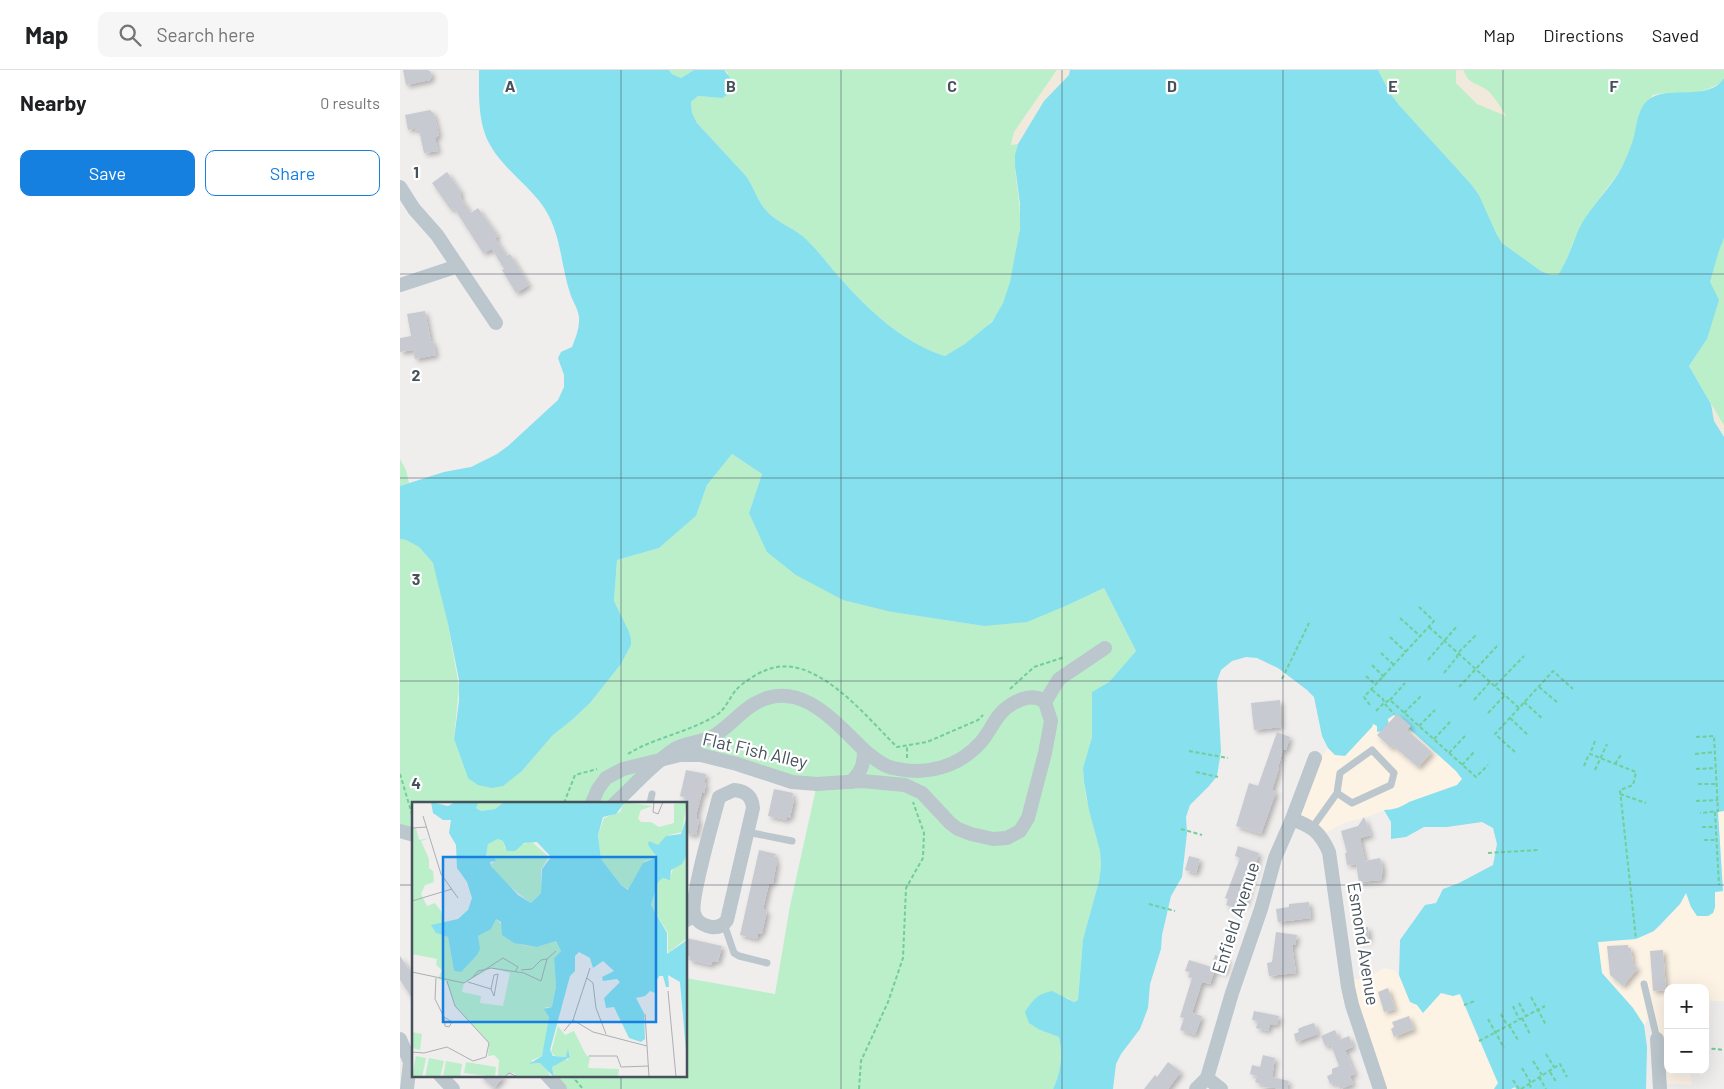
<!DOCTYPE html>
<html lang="en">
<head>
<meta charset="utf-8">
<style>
	:root { --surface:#fff; --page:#f6f6f6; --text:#202124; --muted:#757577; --line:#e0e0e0; --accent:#1680e0 }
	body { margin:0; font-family:Barlow,sans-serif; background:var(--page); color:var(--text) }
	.controls { position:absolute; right:15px; bottom:15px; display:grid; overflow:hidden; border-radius:10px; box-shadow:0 5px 20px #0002 }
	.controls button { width:45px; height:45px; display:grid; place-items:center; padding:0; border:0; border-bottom:1px solid var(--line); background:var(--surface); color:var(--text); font:25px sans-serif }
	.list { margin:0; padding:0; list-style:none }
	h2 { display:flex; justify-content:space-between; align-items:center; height:65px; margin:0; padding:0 20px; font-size:21px }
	h2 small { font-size:16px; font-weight:400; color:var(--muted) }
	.actions { display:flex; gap:10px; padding:15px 20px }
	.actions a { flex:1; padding:11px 0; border:1px solid var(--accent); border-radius:10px; text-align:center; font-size:18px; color:var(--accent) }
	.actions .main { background:var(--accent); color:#fff }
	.icon { flex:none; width:28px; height:28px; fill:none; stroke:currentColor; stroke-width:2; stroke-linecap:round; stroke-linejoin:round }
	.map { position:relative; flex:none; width:1324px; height:1019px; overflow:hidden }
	header { display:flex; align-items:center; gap:30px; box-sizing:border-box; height:70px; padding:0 25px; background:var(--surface); border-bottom:1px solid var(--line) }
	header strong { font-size:24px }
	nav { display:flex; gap:28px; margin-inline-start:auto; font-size:18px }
	.search { width:350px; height:45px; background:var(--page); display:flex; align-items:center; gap:12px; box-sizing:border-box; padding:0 18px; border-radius:10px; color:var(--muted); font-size:19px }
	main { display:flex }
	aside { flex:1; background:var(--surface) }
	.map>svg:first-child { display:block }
</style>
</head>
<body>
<header>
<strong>Map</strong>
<div class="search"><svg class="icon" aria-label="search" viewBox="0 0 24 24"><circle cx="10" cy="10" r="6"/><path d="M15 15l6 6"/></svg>Search here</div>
<nav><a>Map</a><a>Directions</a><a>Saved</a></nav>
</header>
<main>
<aside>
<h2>Nearby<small>0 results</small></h2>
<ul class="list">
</ul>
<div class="actions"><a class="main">Save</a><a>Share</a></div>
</aside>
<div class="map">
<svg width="1324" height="1019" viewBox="0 0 1324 1019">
	<defs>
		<filter id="shadow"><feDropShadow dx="3" dy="3" stdDeviation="2.5" flood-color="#0004"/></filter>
	</defs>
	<rect width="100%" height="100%" fill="#f0eded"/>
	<g fill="#fcf3e5">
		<path d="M994 644 1056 701 1062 709 1057 715 1009 732 1003 736 990 740H984L964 748 946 752 922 765 899 750 912 702 928 678 935 685 973 653 977 656Z"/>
		<path d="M1318 741H1324V931H1310L1309 981 1305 982V918H1268V1000H1290L1292 1015 1259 1013 1252 955 1248 949 1244 955 1233 938 1202 903 1198 872 1236 869 1260 857 1280 834 1286 823 1291 837H1315V822L1323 821Z"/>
		<path d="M984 898 994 900 999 905 1010 932 1041 923 1053 926 1059 924 1098 1013 1094 1019H981L948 911 968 907Z"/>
	</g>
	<g fill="#baefca">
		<path d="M269 0H294L281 8 272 4Z"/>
		<path d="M324 0H657L615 62 611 74H618C611 98 620 122 620 147 621 174 610 232 591 252 579 266 561 278 545 286 505 274 468 240 441 209 430 197 420 183 408 171 396 158 377 154 365 139 357 130 354 117 346 106L297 53 292 43 291 32 298 26 322 28 328 3Z"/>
		<path d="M978 0H1056V13L1105 45C1101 38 1093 25 1086 20 1075 12 1069 15 1063 0H1324V8L1321 13 1308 19 1297 22 1264 23 1253 25 1239 43 1235 67 1225 92 1217 105 1189 142 1174 170 1164 197 1158 205H1151L1141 201 1102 173 1096 163 1079 125 1071 114 999 35 990 23Z"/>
		<path d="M1324 168V356L1289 296 1307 269 1310 212 1319 181Z"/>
		<path d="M332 384 362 404 349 443 492 542 584 556 670 534 704 518 736 581 709 612 692 623V667L683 698 684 712 686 726 700 781 701 796 699 811 683 869 678 930 674 932 666 927 640 960 659 967C663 985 661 1002 653 1019H160L147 1005H286V908L375 924 390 836 417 714 337 694 268 687 215 733H14V765L0 761V469L6 470 19 477 33 493 37 504 48 554 59 617 54 669 68 708 122 701 153 665 172 650 190 633 221 594 231 575 221 546 214 531 217 490 259 478 296 446 307 415Z"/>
		<path d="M0 389 6 400 9 413 0 416Z"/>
	</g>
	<g fill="#f2e9dd">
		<path d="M657 0H670L669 5 644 31 618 74 611 75 614 62Z"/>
		<path d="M1056 0H1063C1069 15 1075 12 1087 20 1094 26 1101 38 1106 46L1077 34 1056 13Z"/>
		<path d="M1311 334 1324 356V367L1314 351Z"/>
	</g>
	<path fill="#86e0ed" d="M79 0H269L272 4 281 8 294 0H324L334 13 331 22 322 28 298 26 291 32 292 43 297 53 346 106C354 117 357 130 365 139 377 154 396 158 408 171 420 183 430 197 441 209 468 240 505 274 545 286L565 274 592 252 603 233 610 212 620 159V134L615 96V85L618 74 644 31 669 5 670 0H978L990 23 999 35 1071 114 1079 125 1096 163 1102 173 1141 201 1151 205H1158C1169 189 1173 170 1182 153 1192 136 1207 121 1218 104 1224 94 1228 84 1232 73 1237 60 1236 41 1247 31 1267 13 1309 33 1324 8V168L1319 181 1310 212 1319 230 1307 269 1289 296 1311 334 1314 351 1324 367V741L1318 742 1323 821 1315 822V837L1313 843 1308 846H1297L1291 837 1286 823 1280 834 1254 861 1236 869 1198 872 1202 903 1233 938 1244 955 1247 977 1246 1019H1116L1115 1017 1111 1019H1094L1098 1013 1060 924 1053 926 1041 923 1023 943 1017 935 1010 932 999 905 1000 870 1025 835 1036 833 1043 819 1059 813 1093 795 1097 774 1093 758 1082 752 1047 757H1024L1006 767 991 769V752L984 740C993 740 1002 737 1009 732L1057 715 1062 709 1056 701 994 645 988 649 989 660 977 662V656L973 654 972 657 945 686 935 685 928 678 922 666 914 627 907 620 878 598 857 588 846 587 832 591 821 600 817 611 821 681 817 706 809 716 790 735 786 747 787 763 782 807 771 826 762 865 761 879 750 914 748 938 740 959 721 984 716 994 713 1019H653C661 1002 663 985 659 967L640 960 629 953 625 942C633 929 638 924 652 921L674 932 678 930 683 869 699 811 701 796 700 781 689 740 684 712 683 698 692 667V622L709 612 736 581 704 518 670 534 627 552 584 556 492 542 443 530 396 505 367 482 349 443 362 404 332 384 307 415 296 446 259 478 217 490 214 531 229 562 231 569V575L221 594 190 633 172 650 153 665 122 701 103 716 92 718 78 715 68 708 54 669 59 631V610L48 554 33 493 19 477 6 470 0 469V416L44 402 71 397 97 384 108 376 158 330 164 317V305L158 288 161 282 172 277C175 269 179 260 179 251 180 242 174 234 171 226 160 195 162 160 140 132 123 110 95 92 85 64 78 44 79 21 79 0Z"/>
	<g fill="#c7cad0" filter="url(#shadow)">
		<path d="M3 0H28L31 2 32 6 30 10 6 15Z"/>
		<path d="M30 40 34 44 39 65 35 68 38 81 24 83 19 60 16 61 15 58 8 60 5 45Z"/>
		<path d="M47 102 61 122 60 127 71 143 78 138 98 166 95 168 107 186 110 184 129 215 116 223 102 200 104 199 92 179 83 183 54 138 51 140 32 113Z"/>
		<path d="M25 241 31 272 33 271 36 285 15 289 13 280 0 282V268L11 266 7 244Z"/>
		<path d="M880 630 881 657 854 660 851 633Z"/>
		<path d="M997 644 1011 656 1007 660 1032 682 1018 697 993 676 991 678 977 665Z"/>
		<path d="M877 662 890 667 886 680H883L878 698H879L872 720 876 722 861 764 836 756 849 713 858 716Z"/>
		<path d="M286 700 306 704 304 713 306 714 304 723H302L297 742V749L299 750 296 765 286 763V728L280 726Z"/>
		<path d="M374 719 393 723 392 728 394 729 390 748 387 747V750L368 746Z"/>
		<path d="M964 747 971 765 960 768 965 791 980 788 983 799 981 810 959 812 956 794 947 795 945 783H947L941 761 958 756Z"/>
		<path d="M838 776 859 783 845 834 838 832 836 838 826 835 828 829 825 828 840 788 835 786Z"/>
		<path d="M359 780 376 784 374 789 377 791 373 813 369 814 363 839 367 841 362 863 358 864 357 869 340 865Z"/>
		<path d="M789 786 800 789 796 803 785 800Z"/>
		<path d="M909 832 911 848 878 852 876 839 889 837V834Z"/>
		<path d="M968 857 969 870 958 872 956 858Z"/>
		<path d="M876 862 897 865 895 875H892L896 903 869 906 867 893 872 892Z"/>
		<path d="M286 868 322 876 318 892 313 891 311 895 289 890 290 887 286 885Z"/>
		<path d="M1228 875V878H1231L1233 894 1238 898 1223 916 1210 905 1207 876Z"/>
		<path d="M1263 880 1266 920 1253 921 1250 881Z"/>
		<path d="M815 885 828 889 824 903 815 900 810 914 802 912 792 943 802 946 797 960 795 965 780 960 784 948 780 947 792 908 788 907 790 902 785 901 789 890 811 897Z"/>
		<path d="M0 886 14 907V931L0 910Z"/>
		<path d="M988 918 995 939 984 942 978 922Z"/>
		<path d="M854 941 879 946 877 955 870 954 868 961 856 958 858 951 852 950Z"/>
		<path d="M1009 946 1014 959 994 967 991 959 994 957 992 952Z"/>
		<path d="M914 953 918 964 896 972 894 964 899 962 898 959 902 957Z"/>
		<path d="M935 960 939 970 949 966 953 977 945 980 955 1004 950 1006 953 1014 940 1019 938 1014 936 1015 935 1012 930 1014 927 1006 932 1004V999L939 996 931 975 925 976 921 966Z"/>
		<path d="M863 985 875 988 872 1007 889 1011 887 1019 863 1017 864 1015 855 1012 857 1006 850 1004 852 995 860 997Z"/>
		<path d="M768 992 781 1002 768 1019H744L755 1005 757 1007Z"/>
		<path d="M79 1005H105L94 1018Z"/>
	</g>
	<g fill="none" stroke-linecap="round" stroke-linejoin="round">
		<g stroke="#72cd98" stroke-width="2" stroke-dasharray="4 2.5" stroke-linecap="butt">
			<path d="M1000 548 1020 566"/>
			<path d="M1029 557 1119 638 1153 601 1173 619"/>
			<path d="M990 567 1006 582"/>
			<path d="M981 583 994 595"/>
			<path d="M1028 590 1057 556"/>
			<path d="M972 595 984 607"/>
			<path d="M1044 603 1057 587 1058 583 1077 564"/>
			<path d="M966 606 976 615"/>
			<path d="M882 609 909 553"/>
			<path d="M1095 616 1124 586"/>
			<path d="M1059 617 1099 574"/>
			<path d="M1139 617 1158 633"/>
			<path d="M610 619 634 597 665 587"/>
			<path d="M972 620 983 629 984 633 994 644"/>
			<path d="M990 630 1005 613"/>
			<path d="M1074 630 1090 612"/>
			<path d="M1124 632 1143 649"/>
			<path d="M970 635 964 627 1034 551 1018 536"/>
			<path d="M976 641 984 633 990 630 1076 707 1088 695"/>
			<path d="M1004 643 1021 626"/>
			<path d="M1088 643 1105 625"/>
			<path d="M1110 648 1129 666"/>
			<path d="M1019 656 1035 640"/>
			<path d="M1296 667 1314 666 1318 741 1300 743"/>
			<path d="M1034 669 1050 652"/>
			<path d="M1195 671 1190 684 1236 702 1233 715 1220 720 1236 869"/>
			<path d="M789 681 828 688"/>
			<path d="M1115 682 1095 664 1119 638"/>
			<path d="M1049 683 1065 666"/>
			<path d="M228 684C255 667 291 662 318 644 326 638 330 627 336 620 342 613 356 604 364 601 413 578 466 647 497 677L527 672 578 650 583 645"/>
			<path d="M1295 684 1315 682"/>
			<path d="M507 688V676"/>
			<path d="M1215 694 1222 683"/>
			<path d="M1062 695 1074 682"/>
			<path d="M1184 696 1189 684"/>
			<path d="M1296 699 1316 698"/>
			<path d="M1195 700 1207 674"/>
			<path d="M796 702 818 707"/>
			<path d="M0 704 14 751"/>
			<path d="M1298 714H1317"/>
			<path d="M1220 724 1246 733"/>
			<path d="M1296 731 1318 730"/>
			<path d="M164 733 175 705 197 699"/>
			<path d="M1315 742 1319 815"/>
			<path d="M1302 757H1316"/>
			<path d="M781 759 802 765"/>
			<path d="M1304 770H1316"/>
			<path d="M1088 783 1138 780"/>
			<path d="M749 834 775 841"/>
			<path d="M1131 927 1146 955"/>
			<path d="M1119 933 1126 946"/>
			<path d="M1064 935 1075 931"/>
			<path d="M1113 936 1119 949"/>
			<path d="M1101 944 1107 955"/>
			<path d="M1122 948 1130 964"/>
			<path d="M1088 949 1104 978"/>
			<path d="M1109 955 1118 970"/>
			<path d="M1079 971 1145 936"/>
			<path d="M1305 978 1324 980"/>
			<path d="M1146 984 1154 997"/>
			<path d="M1133 991 1142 1005"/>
			<path d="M1122 998 1131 1013"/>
			<path d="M1150 1002 1157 1013"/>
			<path d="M171 1005 183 1019"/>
			<path d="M1139 1007 1146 1019"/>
			<path d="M1113 1010 1119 1019"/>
			<path d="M1129 1014 1132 1019"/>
			<path d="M459 1019 461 991 488 932 503 888 506 818 523 788 524 763 513 732"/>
			<path d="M1121 1019 1160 994 1167 1007"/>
		</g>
		<g stroke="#bbc6cd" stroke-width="7">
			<path d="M250 733 252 724"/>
			<path d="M912 758 937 723 952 733 991 715 994 703 972 680 940 703 937 723"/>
			<path d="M347 762 392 771"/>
			<path d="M286 854 296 849"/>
			<path d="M324 854 334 883 339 886 367 893"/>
			<path d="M1244 914 1257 969"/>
		</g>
		<g stroke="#bbc6cd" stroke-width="14">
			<path d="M0 117 14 139 37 165 96 253"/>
			<path d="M0 215 58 196"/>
			<path d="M464 680C473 687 482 696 493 698 526 706 559 697 581 672 589 663 593 652 601 643 611 632 632 621 645 632"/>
			<path d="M334 720C345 721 352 726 353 738L327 850C323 856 318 858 311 857 303 855 296 852 294 843 290 829 314 747 319 727Z"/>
			<path d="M192 733 198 719 206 708 223 699 280 685H301L337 694 392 712 417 714 462 711 505 715 522 723 550 753 558 759 571 764 593 769 607 768 620 761 628 748 645 683 651 651 645 632 659 609 705 578"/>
			<path d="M215 733C235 715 253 693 275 679 286 672 300 673 312 667 327 659 339 643 354 634 399 607 435 652 464 680 464 695 461 702 451 712"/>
			<path d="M892 749C913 757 920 762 929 782L948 917 952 935 980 1019"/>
			<path d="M0 761 14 765"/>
			<path d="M0 969 10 992 7 1019"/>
			<path d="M1257 969 1260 1019"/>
			<path d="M40 1005 53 1019"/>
			<path d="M147 1005 160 1019"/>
			<path d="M807 1008 821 1019"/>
			<path d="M796 1019 807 1008 832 923 861 839 875 788 892 749 915 688"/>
		</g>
	</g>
	<path fill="none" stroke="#45525b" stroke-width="1" stroke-opacity="0.55" d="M221 0V733M441 0V1019M662 0V1019M883 0V1019M1103 0V1019M0 204H1324M0 408H1324M0 611H1324M0 815H14M286 815H1324M221 1005V1019"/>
	<g text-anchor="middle" stroke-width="4.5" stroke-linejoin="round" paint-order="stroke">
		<g font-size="18" fill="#45525b" stroke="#fff">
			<text transform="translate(355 681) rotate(13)" y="6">Flat Fish Alley</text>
			<text transform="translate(836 848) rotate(-72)" y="6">Enfield Avenue</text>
			<text transform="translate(963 874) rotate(81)" y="6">Esmond Avenue</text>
		</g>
	</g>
	<g transform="translate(12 732)">
		<rect width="275" height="275" fill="#f0eded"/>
		<path d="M67 0H92L83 7 68 9 64 6ZM212 0 241 4 229 8 226 16 229 20H239L247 25 262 21V2L275 0 270 30 257 33 246 43H236L245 55 233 59 218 88 209 83 189 57 186 33 192 16 208 10ZM0 26H4L7 38 18 36 9 39 17 57V66L21 69 22 80 13 83 9 92 15 104 23 101 29 109 32 122H22L24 131 36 135 42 170 65 153 66 134 78 127 84 117 110 143 125 145 144 139 149 149 142 156 144 184 140 205H133L137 213 132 248 130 254 120 258V262L128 261 135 266 138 275H105L102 271 86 275 87 258 82 253 76 254 77 241 44 205 34 179 26 177 30 168 24 163 25 157 0 152ZM79 166 98 171 91 204 68 201 69 194 50 190 52 181ZM86 37 91 39 93 46 120 40 137 55 129 67V91L119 101 91 79 78 62 83 60 79 55H74L76 42ZM275 53V136L256 151V131L239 103 246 80 251 76 258 77 261 66ZM146 224 153 233 162 229 174 253 178 255 176 266 207 267 206 275H142L140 265 151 257 156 258 158 252 156 246 155 255 143 254 139 250ZM0 230 10 232 8 248 0 246ZM4 254 14 256 10 275H0ZM17 256 32 259 28 275H13ZM34 259 50 262 48 275H31ZM54 260 84 265 83 275 52 271Z" fill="#baefca" fill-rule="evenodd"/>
		<path d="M19 0 36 4 43 0H67L64 6 69 9 83 7 92 0H213L204 12 191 15 186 33 189 57 209 83 216 88 231 61 245 55 236 43 237 39 246 43 254 34 269 32 275 14V53L270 62 259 68 258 78 251 76 246 80 239 103 255 131V152L275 138V260L268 180 256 173 257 185H254L251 174H247L246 177 243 175V191L238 189 233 194 224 196 232 211 233 237 229 240 217 236 202 205 194 206 192 196 208 180 205 177 191 179 190 175 202 169 191 159 181 166 178 156 167 150 163 154V169L158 174 138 248 141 254 154 255 156 246 158 255 140 265 142 275 128 261 117 262 130 254 137 215 132 207 140 205 144 184 142 156 149 149 144 139 125 145 102 141 90 133 89 120 84 117 79 127 66 134 68 147 65 153 49 170 42 169 36 135 24 131 19 123 46 117 56 108 60 96 55 80 45 66 44 43 37 31 39 18H31L21 11ZM86 37 91 39 95 49H103L112 41 125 40 139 55 130 67 129 91 119 101 106 93 79 64 78 60 84 59 82 55H74L76 42Z" fill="#86e0ed" fill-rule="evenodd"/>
		<path fill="none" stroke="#acafb3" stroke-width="1" d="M242 0 241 10 246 12 251 0M11 14 29 72 46 96M0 26 15 25M0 99 40 87M109 168 120 167 129 158 135 157M0 170 52 181 91 156 106 165 103 170M24 176 23 197 32 215 33 224 37 225 40 220 32 215M60 176 66 169 79 166 112 171 129 179 135 157 144 149M175 176 181 181 184 206 194 232M56 180 79 187 82 194 86 172 82 173 79 187M256 189 264 275M233 212 237 275M161 218 181 230 235 244M152 229 161 218 178 166M0 250 12 251 35 245 61 259 74 255 77 241 43 204 35 179M177 254H205L209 265 237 264M92 275 97 271 106 275"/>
		<path fill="#1680e0" fill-opacity="0.15" stroke="#1680e0" stroke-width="2.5" d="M31 55H244V220H31Z"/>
		<rect width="275" height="275" fill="none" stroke="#45525b" stroke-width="2.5"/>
	</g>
	<g font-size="16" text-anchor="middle" font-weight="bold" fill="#45525b" stroke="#fff" stroke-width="4.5" stroke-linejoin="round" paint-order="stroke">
		<text x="110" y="22">A</text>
		<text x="331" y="22">B</text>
		<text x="552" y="22">C</text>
		<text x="772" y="22">D</text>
		<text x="993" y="22">E</text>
		<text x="1214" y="22">F</text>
		<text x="16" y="108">1</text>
		<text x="16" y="311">2</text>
		<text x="16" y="515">3</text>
		<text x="16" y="719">4</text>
	</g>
</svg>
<div class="controls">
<button>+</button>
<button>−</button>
</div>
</div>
</main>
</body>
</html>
